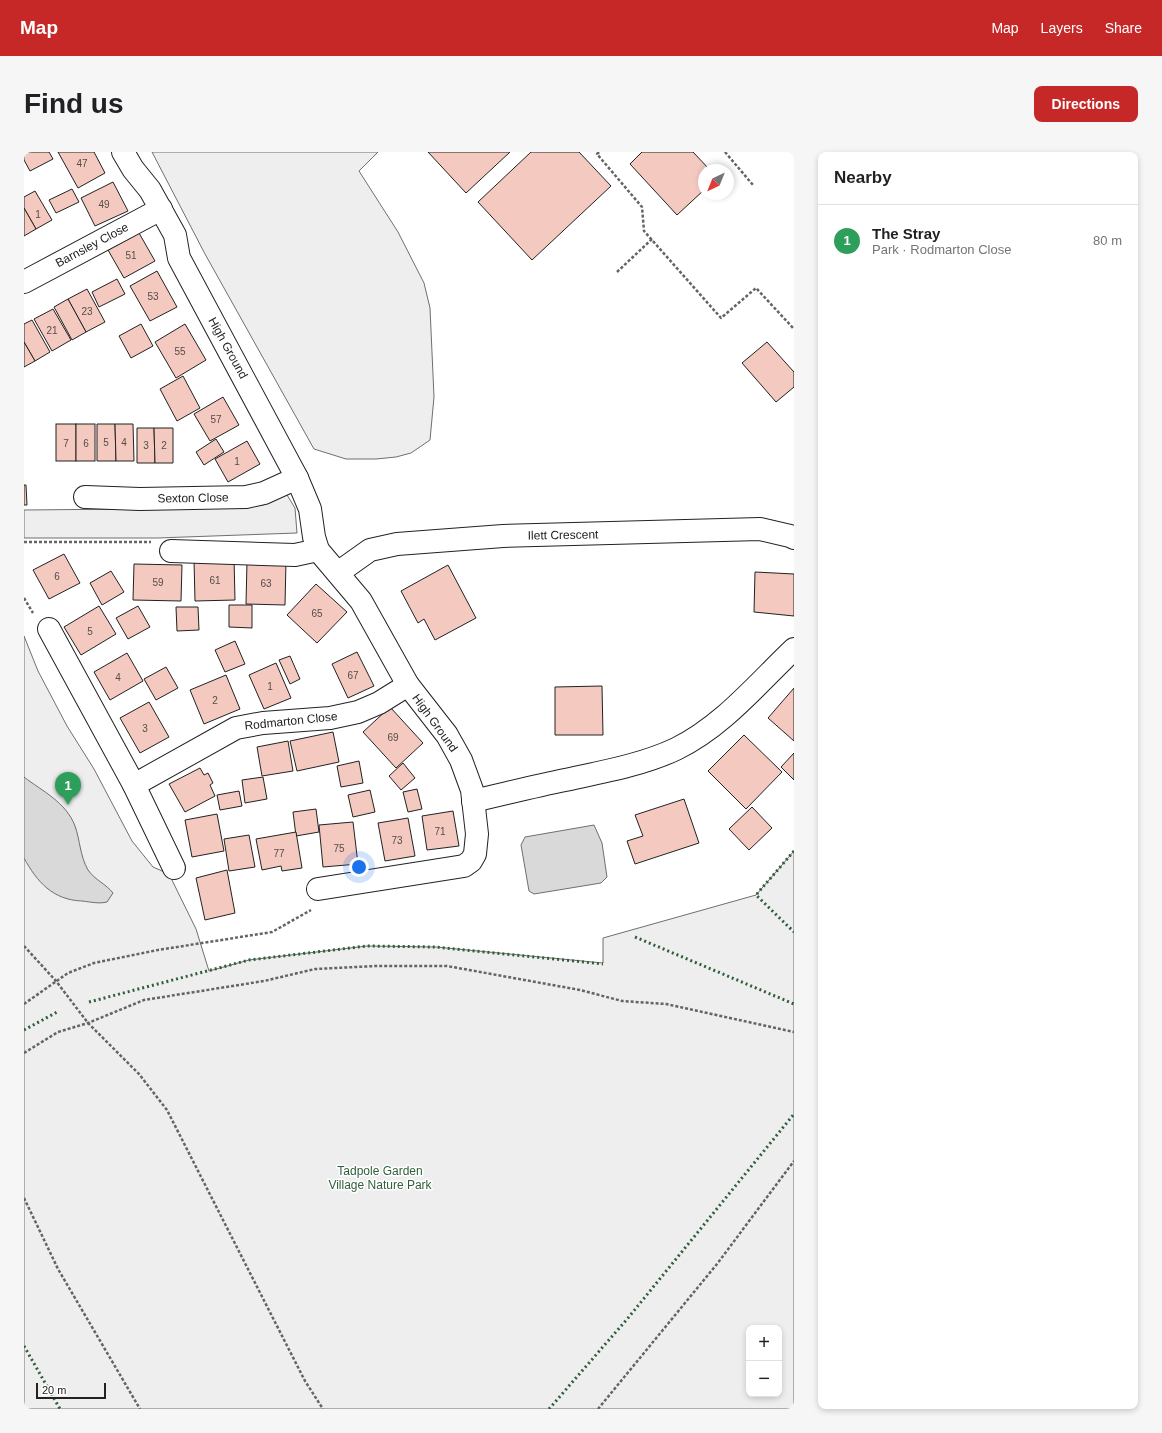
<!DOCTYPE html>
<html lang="en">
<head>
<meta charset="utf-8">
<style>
	:root { --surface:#fff; --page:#f6f6f6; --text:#202124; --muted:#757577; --line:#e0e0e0; --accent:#c62828 }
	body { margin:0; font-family:Helvetica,sans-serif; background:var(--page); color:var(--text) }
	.controls { position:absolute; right:12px; bottom:12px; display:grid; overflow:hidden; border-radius:8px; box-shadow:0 2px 6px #0003 }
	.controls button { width:36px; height:36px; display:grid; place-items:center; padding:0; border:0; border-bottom:1px solid var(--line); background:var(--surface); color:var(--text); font:20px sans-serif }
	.compass { position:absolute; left:674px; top:12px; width:36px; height:36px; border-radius:50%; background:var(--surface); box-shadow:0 2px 6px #0003; rotate:223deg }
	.scale { position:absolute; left:12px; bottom:10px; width:70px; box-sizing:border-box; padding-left:4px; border:2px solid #222; border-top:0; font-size:11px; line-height:14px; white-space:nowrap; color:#222; -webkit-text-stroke:3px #fff; paint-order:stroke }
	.you { position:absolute; left:335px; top:715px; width:14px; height:14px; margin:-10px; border:3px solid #fff; border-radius:50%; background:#1a73e8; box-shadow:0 0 0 6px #1a73e833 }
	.badge { display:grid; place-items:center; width:26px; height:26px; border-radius:50%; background:var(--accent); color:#fff; font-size:13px; font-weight:700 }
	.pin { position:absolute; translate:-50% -33px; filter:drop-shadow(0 1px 2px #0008) }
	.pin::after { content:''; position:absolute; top:21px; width:14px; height:12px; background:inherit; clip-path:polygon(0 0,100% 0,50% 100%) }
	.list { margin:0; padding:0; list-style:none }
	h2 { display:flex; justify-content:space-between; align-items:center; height:52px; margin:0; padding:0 16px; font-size:17px }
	h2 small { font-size:13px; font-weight:400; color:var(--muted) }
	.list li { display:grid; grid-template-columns:26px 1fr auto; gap:12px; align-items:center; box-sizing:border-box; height:72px; padding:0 16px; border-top:1px solid var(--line) }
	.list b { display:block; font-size:15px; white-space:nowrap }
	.list p { margin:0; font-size:13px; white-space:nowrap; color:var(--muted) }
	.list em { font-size:13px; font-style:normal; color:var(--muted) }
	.map { position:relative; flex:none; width:770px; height:1257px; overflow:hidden; border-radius:8px }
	header { display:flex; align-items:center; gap:24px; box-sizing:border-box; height:56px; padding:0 20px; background:var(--accent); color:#fff }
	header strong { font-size:19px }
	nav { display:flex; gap:22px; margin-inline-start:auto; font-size:14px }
	.intro { display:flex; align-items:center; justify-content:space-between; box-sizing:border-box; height:96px; padding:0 24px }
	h1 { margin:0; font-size:28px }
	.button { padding:10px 18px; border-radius:8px; background:var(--accent); color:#fff; font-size:14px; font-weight:700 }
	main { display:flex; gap:24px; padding:0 24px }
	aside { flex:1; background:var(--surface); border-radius:8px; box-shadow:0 2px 6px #0003 }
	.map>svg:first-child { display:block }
</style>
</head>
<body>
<header>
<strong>Map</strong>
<nav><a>Map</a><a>Layers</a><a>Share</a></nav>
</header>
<div class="intro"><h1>Find us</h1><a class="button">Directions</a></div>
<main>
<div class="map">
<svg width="770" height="1257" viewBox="0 0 770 1257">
	<rect width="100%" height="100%" fill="#fff"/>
	<g fill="#eee" stroke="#6f6f6f" fill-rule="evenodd">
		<path d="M128 0H354L335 19 374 80 400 131 406 156 410 245 406 288 387 301 372 305 352 307H322L290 297 181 102Z"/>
		<path d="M260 343H263L271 356 273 381 133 386H0V358L106 357 232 354 239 353Z"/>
		<path d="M0 484 14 519 43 574 70 617 108 689 129 715 145 722 172 777 185 819 225 808 343 794 412 795 579 811V786L732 743 770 699V1257H0ZM725 1176H755V1242H725Z"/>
	</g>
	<g fill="#d9d9d9" stroke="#6f6f6f">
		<path d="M0 625C18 639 42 650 51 674 56 688 56 704 64 718 71 728 82 732 89 741L83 750C75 752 67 750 58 749 29 748 13 730 0 706Z"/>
		<path d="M570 673 578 691 583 725 577 731 510 742 505 739 497 693 501 685Z"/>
	</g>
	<g fill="#f3c9c0" stroke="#222">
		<path d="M0 0H25L29 7 6 19 0 8Z"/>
		<path d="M34 0H70L81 21 54 36Z"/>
		<path d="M404 0H486L442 41Z"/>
		<path d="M507 0H555L587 34 508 108 454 50Z"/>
		<path d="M618 0H669L686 18H680V38L653 63 606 12Z"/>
		<path d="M89 30 104 59 71 74 57 46Z"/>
		<path d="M48 37 55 50 32 61 25 48Z"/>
		<path d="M11 39 28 68 12 77 0 56V45Z"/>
		<path d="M0 56 12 77 0 84Z"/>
		<path d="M115 81 131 109 100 126 84 98Z"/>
		<path d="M133 119 153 155 126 169 106 134Z"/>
		<path d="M93 127 101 142 75 155 68 140Z"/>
		<path d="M63 137 81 170 62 180 44 147Z"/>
		<path d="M44 147 62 180 48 188 30 155Z"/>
		<path d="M29 157 47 188 28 199 10 167Z"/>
		<path d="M8 168 26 200 11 209 0 190V172Z"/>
		<path d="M117 172 129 194 107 206 95 184Z"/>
		<path d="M161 172 182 208 152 226 131 190Z"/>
		<path d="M0 190 11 209 0 215Z"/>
		<path d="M743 190 770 220V235L752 250 718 211Z"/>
		<path d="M159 224 176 256 153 269 136 237Z"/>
		<path d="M199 245 215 273 186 289 170 262Z"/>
		<rect x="32" y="272" width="20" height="37"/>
		<rect x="52" y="272" width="19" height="37"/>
		<path d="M73 272H91L92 309H73Z"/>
		<path d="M91 272H109L110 309H92Z"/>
		<path d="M113 276H130L131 311H113Z"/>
		<path d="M130 276H149V311H131Z"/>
		<path d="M192 287 200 300 180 313 172 300Z"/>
		<path d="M223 289 236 312 204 330 191 307Z"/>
		<path d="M0 333H2L3 353H0Z"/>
		<path d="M40 402 56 431 25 447 9 418Z"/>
		<path d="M210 406 211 448 171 449 170 408Z"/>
		<path d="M223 409H262L261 453 222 452Z"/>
		<path d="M110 412 158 413 157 449 109 448Z"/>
		<path d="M424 413 452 466 411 488 400 467 394 471 377 439Z"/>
		<path d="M87 419 100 440 78 453 66 431Z"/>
		<path d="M731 420 770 422V464L730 460Z"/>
		<path d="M292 432 323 460 293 491 263 463Z"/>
		<path d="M205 453H228V476L205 475Z"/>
		<path d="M75 454 92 482 57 503 40 475Z"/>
		<path d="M114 454 126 475 104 487 92 466Z"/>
		<path d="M152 455H174L175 478 153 479Z"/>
		<path d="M211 489 221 512 201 520 191 498Z"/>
		<path d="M333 500 350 534 324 546 308 512Z"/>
		<path d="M103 501 119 529 86 548 70 520Z"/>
		<path d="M266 504 276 527 266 532 255 508Z"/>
		<path d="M252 511 267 546 240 557 225 523Z"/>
		<path d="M142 515 154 536 132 548 120 527Z"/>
		<path d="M202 523 216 557 180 572 166 538Z"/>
		<path d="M578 534 579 583H531V535Z"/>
		<path d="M770 536V589L744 566Z"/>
		<path d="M125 550 145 585 116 601 96 566Z"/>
		<path d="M366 555 399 591 372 616 339 580Z"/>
		<path d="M309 580 315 610 273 619 266 589Z"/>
		<path d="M720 583 758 620 722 657 684 619Z"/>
		<path d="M264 589 269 619 238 624 233 595Z"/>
		<path d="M770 601V628L757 615Z"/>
		<path d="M335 609 339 631 317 635 313 614Z"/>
		<path d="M379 611 391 626 377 638 365 624Z"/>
		<path d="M176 616 180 623 184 621 189 631 186 633 191 644 161 660 145 632Z"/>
		<path d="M239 625 243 647 221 651 218 628Z"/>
		<path d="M393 637 398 657 384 660 379 640Z"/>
		<path d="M346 638 351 660 329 665 324 643Z"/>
		<path d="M215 639 218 654 196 658 193 643Z"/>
		<path d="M660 647 675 691 611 712 603 689 619 684 611 663Z"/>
		<path d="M728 655 748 676 725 698 705 677Z"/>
		<path d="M292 657 295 680 272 684 269 660Z"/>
		<path d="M429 659 435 694 403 698 398 664Z"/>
		<path d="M193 662 200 699 168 705 161 668Z"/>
		<path d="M384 666 391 704 361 709 354 671Z"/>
		<path d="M329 670 334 712 299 715 295 673Z"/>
		<path d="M272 680 278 716 258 719 257 714 238 718 232 687Z"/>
		<path d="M225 683 231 715 205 719 200 687Z"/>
		<path d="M203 718 211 761 181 768 172 726Z"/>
	</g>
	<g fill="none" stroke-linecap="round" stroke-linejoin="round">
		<defs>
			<g id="minor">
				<path d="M99 0 109 17 126 38 151 83 155 106 273 326 286 357 290 385 294 398 337 449 384 533 423 583 437 608 448 638 453 682 451 702 447 709 440 714 294 737"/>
				<path d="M0 130 137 57"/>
				<path d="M61 345 116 347 222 345 240 341 273 326"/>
				<path d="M147 399 271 403 294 398"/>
				<path d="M315 420 346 398 373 392 479 384 736 377 766 384 770 386"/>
				<path d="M25 477 110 633 212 576 239 571 306 566 334 560 355 551 384 533"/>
				<path d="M110 633 150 716"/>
				<path d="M449 649C480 642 511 634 541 628 578 620 618 613 652 597 699 574 733 532 770 497"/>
			</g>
		</defs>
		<use href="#minor" stroke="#222" stroke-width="24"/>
		<g stroke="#646464" stroke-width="2.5" stroke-dasharray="3 2" stroke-linecap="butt">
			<path d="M575 0 573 2 618 55 620 79 697 166 732 136 770 177"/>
			<path d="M701 0 729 33"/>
			<path d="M593 120 628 87"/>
			<path d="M0 390H127"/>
			<path d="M0 446 9 461"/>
			<path d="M0 794 32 829 64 871 115 922 143 958 281 1229 299 1257"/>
			<path d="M0 852 44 821 70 811 134 798 248 780 287 758"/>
			<path d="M0 901 34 880 64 871 120 848 240 829 291 817 352 814H423L556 838 598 849 642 852 770 880"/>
			<path d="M0 1046 34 1117 116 1257"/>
			<path d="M574 1257 693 1112 770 1009"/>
		</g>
		<use href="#minor" stroke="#fff" stroke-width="22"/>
		<g stroke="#2f5e38" stroke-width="3" stroke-dasharray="2 3" stroke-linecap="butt">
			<path d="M770 699 732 743 770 780"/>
			<path d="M611 785 770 852"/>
			<path d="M65 850 225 808 343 794 412 795 579 812"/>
			<path d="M0 878 35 859"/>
			<path d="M0 1194 36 1257"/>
			<path d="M525 1257 604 1166 770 962"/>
		</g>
	</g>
	<g text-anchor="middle" stroke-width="3" stroke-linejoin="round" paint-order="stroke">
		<g font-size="10" fill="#564c4a">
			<text x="58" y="15">47</text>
			<text x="80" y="56">49</text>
			<text x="14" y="66">1</text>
			<text x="107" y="107">51</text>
			<text x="129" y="148">53</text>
			<text x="63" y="163">23</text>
			<text x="28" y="182">21</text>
			<text x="156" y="203">55</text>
			<text x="192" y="271">57</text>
			<text x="82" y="294">5</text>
			<text x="100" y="294">4</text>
			<text x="42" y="295">7</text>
			<text x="62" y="295">6</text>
			<text x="122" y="297">3</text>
			<text x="140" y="297">2</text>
			<text x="213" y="313">1</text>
			<text x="33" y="428">6</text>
			<text x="191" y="432">61</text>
			<text x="134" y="434">59</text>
			<text x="242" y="435">63</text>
			<text x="293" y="465">65</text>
			<text x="66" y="483">5</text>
			<text x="329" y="527">67</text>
			<text x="94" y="529">4</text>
			<text x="246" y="538">1</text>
			<text x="191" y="552">2</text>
			<text x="121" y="580">3</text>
			<text x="369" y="589">69</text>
			<text x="416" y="683">71</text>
			<text x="373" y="692">73</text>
			<text x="315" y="700">75</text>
			<text x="255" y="705">77</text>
		</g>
		<g font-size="12" fill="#222" stroke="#fff">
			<text transform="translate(68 93) rotate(-28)" y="4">Barnsley Close</text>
			<text transform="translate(204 196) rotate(61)" y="4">High Ground</text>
			<text transform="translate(169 346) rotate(-1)" y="4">Sexton Close</text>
			<text transform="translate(539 383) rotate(-1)" y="4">Ilett Crescent</text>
			<text transform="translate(267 569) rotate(-6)" y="4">Rodmarton Close</text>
			<text transform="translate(411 571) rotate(54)" y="4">High Ground</text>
		</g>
		<g font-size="12" fill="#2f5e38" stroke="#fff">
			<text x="356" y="1023">Tadpole Garden<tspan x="356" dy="14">Village Nature Park</tspan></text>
		</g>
	</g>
</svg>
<div class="controls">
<button>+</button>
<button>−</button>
</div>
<svg class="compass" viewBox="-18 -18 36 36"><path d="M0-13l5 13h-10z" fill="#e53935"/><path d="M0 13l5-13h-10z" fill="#757577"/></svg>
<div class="scale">20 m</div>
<div class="you"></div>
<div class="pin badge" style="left:44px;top:653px;background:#2e9e5b">1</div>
</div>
<aside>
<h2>Nearby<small></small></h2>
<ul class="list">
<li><span class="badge" style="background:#2e9e5b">1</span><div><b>The Stray</b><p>Park · Rodmarton Close</p></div><em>80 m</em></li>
</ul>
</aside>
</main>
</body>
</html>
